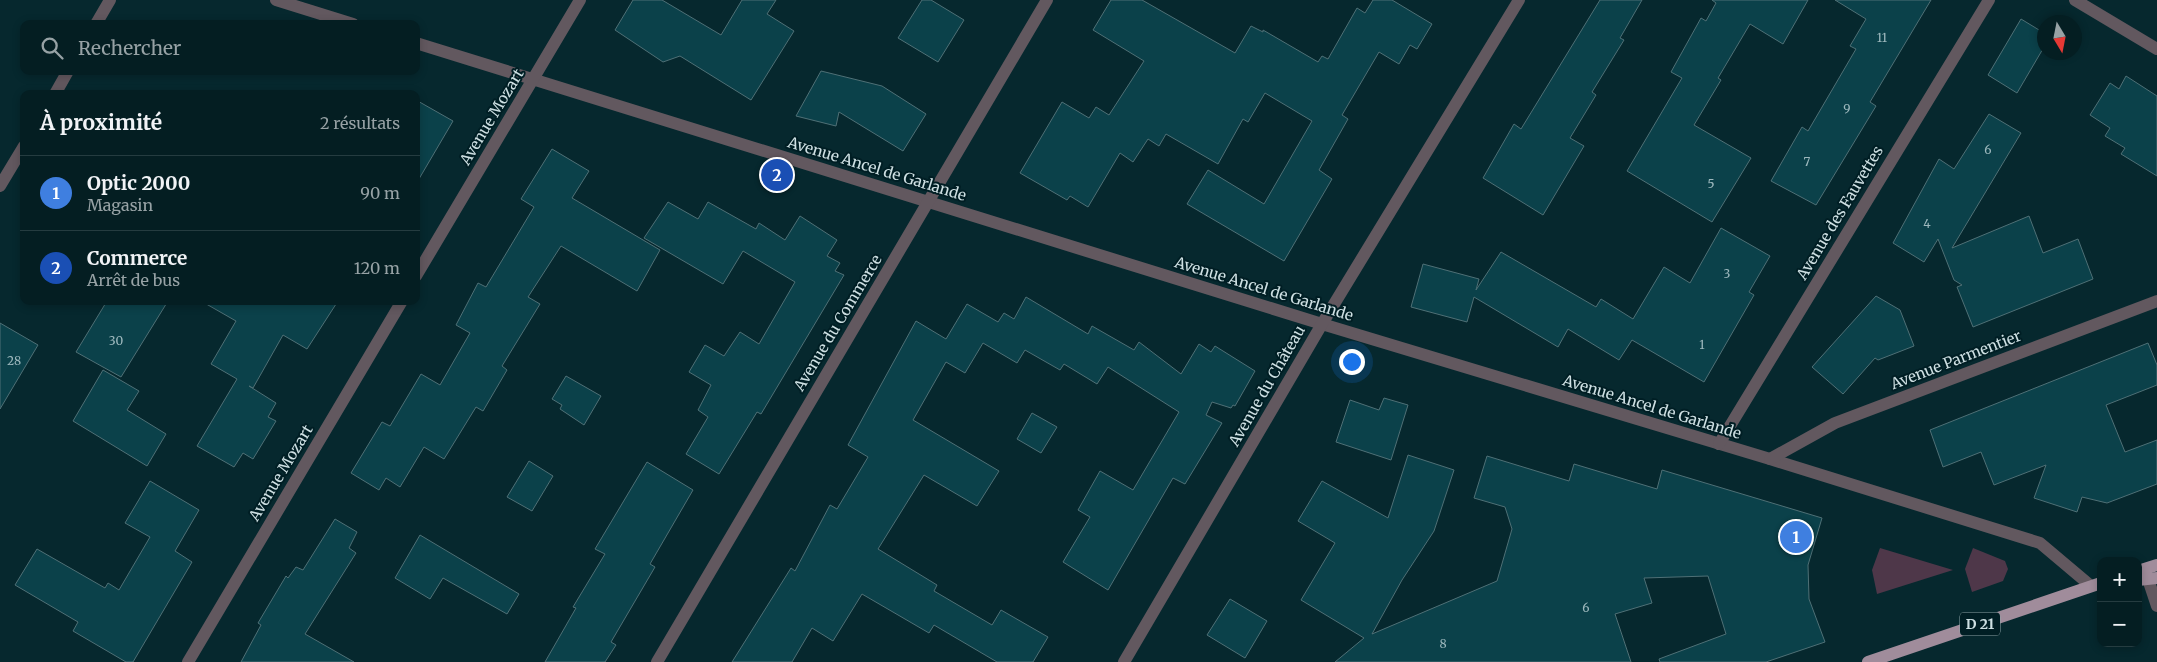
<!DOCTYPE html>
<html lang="fr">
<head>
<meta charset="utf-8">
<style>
	:root { --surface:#041e22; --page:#0d272a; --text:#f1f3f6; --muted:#97a2a5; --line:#253c40; --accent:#fb87e5 }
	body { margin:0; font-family:Merriweather,serif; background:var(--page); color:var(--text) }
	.controls { position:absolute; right:15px; bottom:15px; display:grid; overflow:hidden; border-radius:10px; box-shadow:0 2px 8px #0003 }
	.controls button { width:45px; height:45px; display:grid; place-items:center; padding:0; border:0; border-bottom:1px solid var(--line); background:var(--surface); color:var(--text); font:25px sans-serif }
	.compass { position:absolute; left:2037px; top:15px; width:45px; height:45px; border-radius:50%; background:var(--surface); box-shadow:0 2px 8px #0003; rotate:170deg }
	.you { position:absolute; left:1351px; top:361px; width:18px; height:18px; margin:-12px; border:4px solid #fff; border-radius:50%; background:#1a73e8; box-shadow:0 0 0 8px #1a73e833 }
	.badge { display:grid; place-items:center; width:32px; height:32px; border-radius:50%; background:var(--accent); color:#fff; font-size:16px; font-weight:700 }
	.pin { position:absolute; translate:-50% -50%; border:2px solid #fff; box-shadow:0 1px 5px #0006 }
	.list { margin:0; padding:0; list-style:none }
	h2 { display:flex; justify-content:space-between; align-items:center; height:65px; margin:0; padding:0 20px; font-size:21px }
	h2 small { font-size:16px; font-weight:400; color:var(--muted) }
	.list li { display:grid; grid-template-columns:32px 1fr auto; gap:15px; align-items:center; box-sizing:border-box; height:75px; padding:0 20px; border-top:1px solid var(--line) }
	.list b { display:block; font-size:19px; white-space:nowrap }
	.list p { margin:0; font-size:16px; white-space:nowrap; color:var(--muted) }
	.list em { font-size:16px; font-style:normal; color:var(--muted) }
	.icon { flex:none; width:28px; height:28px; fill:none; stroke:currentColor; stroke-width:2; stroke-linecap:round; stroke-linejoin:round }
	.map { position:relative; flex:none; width:2157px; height:662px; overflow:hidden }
	.search { position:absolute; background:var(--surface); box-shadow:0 2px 8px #0003; left:20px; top:20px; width:400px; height:55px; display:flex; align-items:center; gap:12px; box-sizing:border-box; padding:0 18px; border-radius:10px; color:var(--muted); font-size:19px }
	.panel { position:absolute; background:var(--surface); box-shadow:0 2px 8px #0003; left:20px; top:90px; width:400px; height:215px; border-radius:10px }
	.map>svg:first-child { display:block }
</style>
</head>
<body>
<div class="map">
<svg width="2157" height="662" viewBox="0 0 2157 662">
	<rect width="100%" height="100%" fill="#06282e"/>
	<g fill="#4e3749">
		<path d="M1880 548 1953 570 1877 594 1872 570Z"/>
		<path d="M1973 548 2005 561 2008 569 2003 581 1972 592 1965 569Z"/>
	</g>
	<g fill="#0b414a" stroke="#4f7076">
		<path d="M633 0H662L721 35 742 0H776L767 14 794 31 751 100 680 56 663 62 615 30Z"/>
		<path d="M922 0H931L964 20 938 62 898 38Z"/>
		<path d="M1111 0H1142L1235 53 1251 26 1263 32V30L1318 62 1322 56 1328 59 1357 8 1365 13 1373 0H1392L1432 24 1417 49 1410 45 1399 64 1379 52 1342 115 1348 119 1319 170 1332 179 1284 261 1187 204 1208 170 1264 204 1312 121 1265 93 1248 122 1243 119 1218 164 1166 134 1159 146 1148 139 1133 162 1120 153 1088 207 1070 196 1067 200 1020 173 1062 102 1089 118 1096 107 1109 115 1144 61 1093 30Z"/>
		<path d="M1600 0H1642L1620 38 1624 40 1592 92 1596 95 1570 138 1584 146 1543 215 1483 178 1514 124 1521 129Z"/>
		<path d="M1712 0H1808L1783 44 1750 24 1718 78 1721 80 1694 125 1751 158 1712 222 1627 171 1682 78 1671 72 1701 18 1706 21 1716 3Z"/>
		<path d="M1835 0H1931L1870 102 1876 106 1816 205 1771 181 1802 127 1808 131 1856 49 1850 46 1866 19Z"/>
		<path d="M2021 19 2044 33V47L2017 93 1988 75Z"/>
		<path d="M821 71 882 86 926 114 903 151 839 112 836 126 796 116Z"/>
		<path d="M2126 76 2157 96V176L2121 154 2125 148 2105 136 2110 128 2090 115 2110 83 2119 89Z"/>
		<path d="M416 100 453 121 416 184Z"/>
		<path d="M1989 114 2021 133 1952 248 2029 216 2043 253 2078 239 2093 279 1973 327 1957 287 1962 285 1954 280 1938 239 1924 262 1893 243 1939 159 1954 169Z"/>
		<path d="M552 149 589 171 572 198 660 250 637 291 561 246 528 297 540 304 502 366 507 370 483 411 476 407 444 459 424 447 400 487 386 478 379 490 351 473 382 422 390 426 421 374 440 385 470 333 456 325 478 283 486 287 534 207 521 199Z"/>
		<path d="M668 202 698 219 708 202 756 229 759 223 785 240 800 216 837 240 827 256 840 263 835 271 844 275 761 414 757 412 719 474 686 454 708 417 698 410 711 385 689 372 705 345 724 356 740 332 759 344 795 282 743 251 723 284 644 238Z"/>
		<path d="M1721 228 1770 256 1749 292 1754 295 1704 382 1632 340 1619 360 1568 329 1558 347 1474 297 1467 322 1411 307 1423 264 1479 279 1476 290 1501 252 1596 307 1601 299 1633 319 1664 267 1690 283Z"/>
		<path d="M1876 296 1900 310 1914 346 1878 360 1875 358 1843 394 1812 367Z"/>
		<path d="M1026 297 1088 334 1092 326 1134 350 1139 342 1181 374 1199 344 1211 352 1215 346 1255 371 1235 406 1233 405 1231 408 1212 402 1206 415 1222 423 1185 484 1173 478 1108 590 1063 562 1090 517 1078 510 1100 471 1133 490 1179 412 1108 367 1097 384 1064 364 1060 370 1025 350 1017 363 983 343 965 373 946 362 913 420 999 471 977 506 924 475 878 549 937 585 934 591 992 625 1001 610 1048 637 1033 662H997L934 625 929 633 862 594 833 641 812 628 792 662H732L791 568 795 571 830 505 837 509 868 457 848 445 916 321 946 339 967 304 998 322 1004 313 1014 319Z"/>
		<path d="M107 301H168L121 377 76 352Z"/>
		<path d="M201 301H338L307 349 283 335 253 388 249 386 276 403 268 417 276 421 253 459 243 453 234 467 197 446 237 379 211 364 236 321Z"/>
		<path d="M0 323 38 345 0 409Z"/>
		<path d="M2148 343 2157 365V385L2106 405 2125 452 2157 440V484L2107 503 2082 497 2077 512 2034 498 2046 465 1994 485 1981 452 1943 467 1930 430Z"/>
		<path d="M103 370 139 391 127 410 166 434 147 466 73 421Z"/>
		<path d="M566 376 601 396 584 425 560 409 562 405 552 399Z"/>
		<path d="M1384 398 1408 405 1391 460 1336 442 1350 400 1379 410Z"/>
		<path d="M1032 413 1057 427 1041 453 1017 439Z"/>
		<path d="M1408 455 1454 470 1434 531 1402 580 1372 634 1497 581 1512 529 1505 507 1474 498 1487 456 1569 481 1574 464 1657 489 1662 470 1822 518 1808 565 1809 599 1825 642 1766 662H1660L1659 659 1726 634 1708 576 1644 578 1652 603 1615 614 1631 662H1335L1364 638 1301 600 1335 543 1298 521 1322 481 1388 518Z"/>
		<path d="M529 461 553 476 532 511 507 497Z"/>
		<path d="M647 462 693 490 650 564 655 567 611 642 616 645 605 662H545L576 608 573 607 605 554 595 549Z"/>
		<path d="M150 481 199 510 175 551 192 562 133 662H126L73 631 78 622 15 585 37 549 105 588 108 583 119 590 150 537 125 523Z"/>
		<path d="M335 519 357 532 349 548 356 553 305 634 354 662H241L261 625 258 623 286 576 288 578 296 567 303 570Z"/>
		<path d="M420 535 519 594 507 614 443 578 430 599 395 578Z"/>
		<path d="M1230 599 1267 621 1245 658 1207 635Z"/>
	</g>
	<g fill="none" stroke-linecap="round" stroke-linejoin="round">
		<g stroke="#62585f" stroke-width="12">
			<path d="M276 0 353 24"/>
			<path d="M2075 0 2157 49"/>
			<path d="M96 24 110 0"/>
			<path d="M416 43 1322 324 1770 459 2040 543 2091 586"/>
			<path d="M55 94 68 71"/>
			<path d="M0 186 24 146"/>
			<path d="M416 276 580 0"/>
			<path d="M1719 444 1989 0"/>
			<path d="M1770 459 1835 423 2157 301"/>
			<path d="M2148 579 2157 606"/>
			<path d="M188 662 402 301"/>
			<path d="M657 662 1047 0"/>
			<path d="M1124 662 1322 324 1519 0"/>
		</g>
		<g stroke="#a08c9b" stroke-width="12">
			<path d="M2138 571 2157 565"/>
			<path d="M2138 580 2157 578"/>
			<path d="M1868 662 2101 583"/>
		</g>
	</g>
	<g text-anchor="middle" stroke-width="4" stroke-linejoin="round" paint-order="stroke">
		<g font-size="12" fill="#9db8bd">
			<text x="1882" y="42">11</text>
			<text x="1847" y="113">9</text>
			<text x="1988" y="154">6</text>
			<text x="1807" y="166">7</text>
			<text x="1711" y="188">5</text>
			<text x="1927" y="228">4</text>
			<text x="1727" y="278">3</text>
			<text x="116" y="345">30</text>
			<text x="1702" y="349">1</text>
			<text x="14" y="365">28</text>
			<text x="1586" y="612">6</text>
			<text x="1443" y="648">8</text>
		</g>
		<rect fill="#001e24" stroke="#90a6aa" stroke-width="1" x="1960" y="612.5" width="40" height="23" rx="4"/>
		<g font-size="14" font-weight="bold" fill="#cee0e3">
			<text x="1980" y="629">D 21</text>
		</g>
		<g font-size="15" fill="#cee0e3" stroke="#001e24">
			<text transform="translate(492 117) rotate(-59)" y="5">Avenue Mozart</text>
			<text transform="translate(877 169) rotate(17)" y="5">Avenue Ancel de Garlande</text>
			<text transform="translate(1840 213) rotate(-59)" y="5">Avenue des Fauvettes</text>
			<text transform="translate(1264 289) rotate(17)" y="5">Avenue Ancel de Garlande</text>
			<text transform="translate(838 323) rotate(-59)" y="5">Avenue du Commerce</text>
			<text transform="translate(1956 360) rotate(-21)" y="5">Avenue Parmentier</text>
			<text transform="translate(1267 386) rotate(-60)" y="5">Avenue du Château</text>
			<text transform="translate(1652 407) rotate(17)" y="5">Avenue Ancel de Garlande</text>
			<text transform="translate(281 473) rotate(-59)" y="5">Avenue Mozart</text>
		</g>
	</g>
</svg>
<div class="controls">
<button>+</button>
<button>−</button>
</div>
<svg class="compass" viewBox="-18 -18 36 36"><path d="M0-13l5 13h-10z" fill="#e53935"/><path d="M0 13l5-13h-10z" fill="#97a2a5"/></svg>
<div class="you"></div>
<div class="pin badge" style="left:1796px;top:537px;background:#3f7fe0">1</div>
<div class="pin badge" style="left:777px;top:175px;background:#1a4fb4">2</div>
<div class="search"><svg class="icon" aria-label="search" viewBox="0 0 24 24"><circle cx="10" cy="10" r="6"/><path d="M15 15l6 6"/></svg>Rechercher</div>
<section class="panel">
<h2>À proximité<small>2 résultats</small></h2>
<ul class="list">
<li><span class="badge" style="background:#3f7fe0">1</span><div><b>Optic 2000</b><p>Magasin</p></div><em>90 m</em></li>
<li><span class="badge" style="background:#1a4fb4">2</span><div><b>Commerce</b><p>Arrêt de bus</p></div><em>120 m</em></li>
</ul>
</section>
</div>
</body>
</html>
